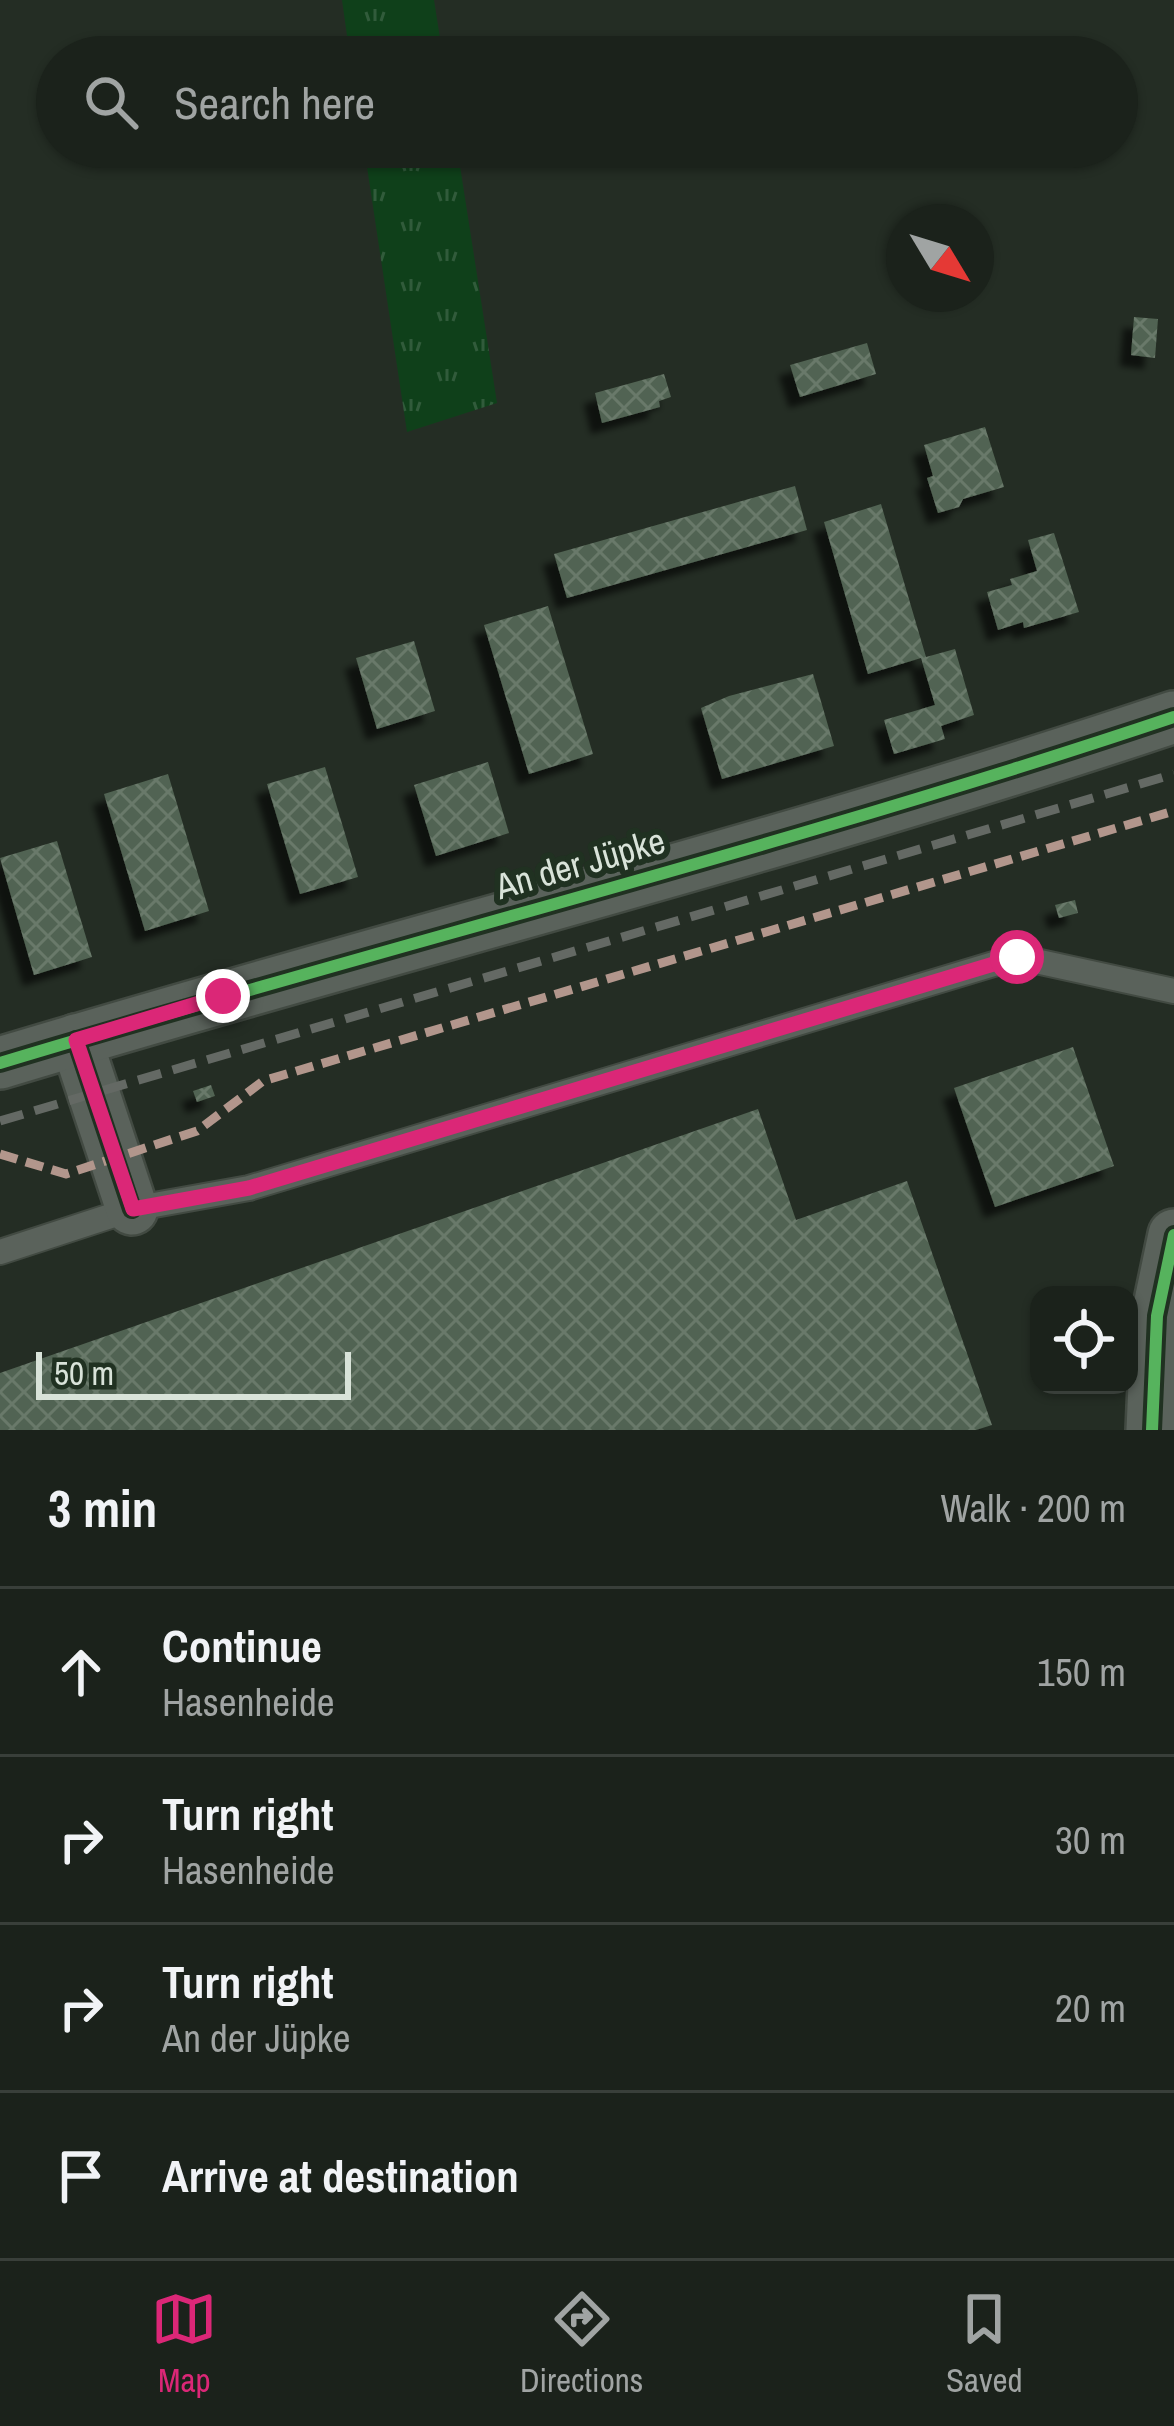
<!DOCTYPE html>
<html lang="en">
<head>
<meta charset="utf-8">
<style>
	:root { --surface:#1b221b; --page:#242a24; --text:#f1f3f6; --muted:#a0a4a3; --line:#393f3a; --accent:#db2777 }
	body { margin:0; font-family:"Archivo Narrow",sans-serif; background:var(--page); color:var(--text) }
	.controls { position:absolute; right:36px; bottom:36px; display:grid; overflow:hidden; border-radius:24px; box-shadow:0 3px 9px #0004 }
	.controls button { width:108px; height:108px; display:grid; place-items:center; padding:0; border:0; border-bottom:3px solid var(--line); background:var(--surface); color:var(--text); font:60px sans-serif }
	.compass { position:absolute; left:886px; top:204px; width:108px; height:108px; border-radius:50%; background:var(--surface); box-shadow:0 3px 9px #0004; rotate:128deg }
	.scale { position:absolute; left:36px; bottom:30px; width:315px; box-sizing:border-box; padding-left:12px; border:6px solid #d9e3d9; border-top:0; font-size:33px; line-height:42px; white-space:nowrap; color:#d9e3d9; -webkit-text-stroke:9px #203121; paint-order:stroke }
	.stop { position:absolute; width:36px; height:36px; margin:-27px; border:9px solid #db2777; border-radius:50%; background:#fff }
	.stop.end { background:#db2777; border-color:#fff; box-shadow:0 3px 12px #0008 }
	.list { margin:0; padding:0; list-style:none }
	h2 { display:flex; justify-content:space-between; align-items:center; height:156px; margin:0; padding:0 48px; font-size:51px }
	h2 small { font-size:39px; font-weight:400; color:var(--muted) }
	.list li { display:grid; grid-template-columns:78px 1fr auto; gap:36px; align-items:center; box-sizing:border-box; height:168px; padding:0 48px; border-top:3px solid var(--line) }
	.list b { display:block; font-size:45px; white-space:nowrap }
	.list p { margin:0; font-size:39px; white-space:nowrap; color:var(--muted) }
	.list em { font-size:39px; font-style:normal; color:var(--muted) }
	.icon { flex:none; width:66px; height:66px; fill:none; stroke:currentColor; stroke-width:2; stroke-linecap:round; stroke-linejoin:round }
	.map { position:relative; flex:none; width:1174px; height:1430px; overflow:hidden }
	.search { position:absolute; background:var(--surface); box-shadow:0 3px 9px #0004; left:36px; right:36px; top:36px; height:132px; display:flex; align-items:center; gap:30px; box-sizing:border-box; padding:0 42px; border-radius:66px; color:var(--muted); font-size:45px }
	.sheet { height:828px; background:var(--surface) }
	nav { display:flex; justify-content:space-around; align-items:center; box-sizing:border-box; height:168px; border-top:3px solid var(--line); background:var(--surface); font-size:33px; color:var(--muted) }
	nav a { display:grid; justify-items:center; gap:6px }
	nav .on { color:var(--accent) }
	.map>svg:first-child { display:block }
</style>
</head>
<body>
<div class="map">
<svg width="1174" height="1430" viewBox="0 0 1174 1430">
	<defs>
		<pattern id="grass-tufts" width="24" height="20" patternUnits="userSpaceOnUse" patternTransform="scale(3)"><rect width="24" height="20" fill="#0f401a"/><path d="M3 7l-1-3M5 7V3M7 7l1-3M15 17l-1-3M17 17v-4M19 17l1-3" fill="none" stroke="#315b3b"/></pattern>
		<pattern id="building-cross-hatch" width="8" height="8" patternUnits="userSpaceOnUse" patternTransform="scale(3)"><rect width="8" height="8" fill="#516352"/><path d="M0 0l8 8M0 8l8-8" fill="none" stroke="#69796a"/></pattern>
		<filter id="shadow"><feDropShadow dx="-11" dy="11" stdDeviation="3" flood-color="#0009"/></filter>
	</defs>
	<rect width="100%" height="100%" fill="#242d24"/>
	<g fill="url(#grass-tufts)">
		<path d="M342 0H434L443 57H350Z"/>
		<path d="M364 147H457L497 403 407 432Z"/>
	</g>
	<g fill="url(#building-cross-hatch)" filter="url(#shadow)">
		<path d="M1134 317 1158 319 1155 358 1131 355Z"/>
		<path d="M867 343 876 374 800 397 790 365Z"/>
		<path d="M664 374 671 397 659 401 660 407 602 423 595 393Z"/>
		<path d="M985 427 1004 487 963 499 959 507 938 513 927 478 933 476 924 445Z"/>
		<path d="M795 486 807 530 567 598 554 554Z"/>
		<path d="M881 504 926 657 955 649 974 715 941 726 945 739 894 754 884 720 935 705 921 658 868 674 824 522Z"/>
		<path d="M1054 533 1079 612 1024 628 1023 622 998 630 987 592 1012 585 1010 579 1037 571 1028 540Z"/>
		<path d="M548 606 593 754 529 774 484 625Z"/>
		<path d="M414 641 435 711 377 729 356 658Z"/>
		<path d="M813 674 834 746 722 779 701 708 729 696Z"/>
		<path d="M488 762 509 833 436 856 414 785Z"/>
		<path d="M325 767 358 877 300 894 267 784Z"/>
		<path d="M168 774 209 911 145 931 104 794Z"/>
		<path d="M57 841 92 957 34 975 0 858Z"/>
		<path d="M1075 900 1078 913 1059 918 1055 905Z"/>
		<path d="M1073 1047 1114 1166 995 1207 954 1088Z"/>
		<path d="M211 1085 215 1096 197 1102 193 1091Z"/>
		<path d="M758 1109 796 1220 907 1181 992 1425 976 1430H0V1373Z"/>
	</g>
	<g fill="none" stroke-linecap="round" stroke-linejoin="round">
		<defs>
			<path id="lane" d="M0 1252 132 1209 249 1188 1017 957 1174 991"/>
			<g id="street">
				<path d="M76 1040 132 1209"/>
				<path d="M0 1063C390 945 787 847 1174 717"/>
				<path d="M1152 1430 1157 1316 1174 1235"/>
			</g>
		</defs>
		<use href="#lane" stroke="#424a42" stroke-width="28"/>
		<use href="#street" stroke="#424a42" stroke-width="56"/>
		<use href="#lane" stroke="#5a625b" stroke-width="24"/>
		<use href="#street" stroke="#5a625b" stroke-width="51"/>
		<path stroke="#646964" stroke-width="9" stroke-dasharray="24 12" stroke-linecap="butt" d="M0 1121 1174 774"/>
		<path stroke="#b2968c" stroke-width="9" stroke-dasharray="18 9" stroke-linecap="butt" d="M0 1154 66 1174 197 1131 263 1081 1174 811"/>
		<defs>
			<g id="cycleway">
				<path d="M76 1040 132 1209"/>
				<path d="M0 1063C390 945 787 847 1174 717"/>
				<path d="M1152 1430 1157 1316 1174 1235"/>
			</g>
		</defs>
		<use href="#cycleway" stroke="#203121" stroke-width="20"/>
		<use href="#cycleway" stroke="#56b35d" stroke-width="12"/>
	</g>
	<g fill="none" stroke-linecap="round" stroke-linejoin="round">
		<path stroke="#db2777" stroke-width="15" d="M223 996 76 1040 133 1209 249 1188 1017 957"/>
	</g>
	<g text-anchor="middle" stroke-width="12" stroke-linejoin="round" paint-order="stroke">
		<g font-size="36" fill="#d9e3d9" stroke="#203121">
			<text transform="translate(580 863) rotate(-16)" y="13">An der Jüpke</text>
		</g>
	</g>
</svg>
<div class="controls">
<button><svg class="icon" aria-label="locate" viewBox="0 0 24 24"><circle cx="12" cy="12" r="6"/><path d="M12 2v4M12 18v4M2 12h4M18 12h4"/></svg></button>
</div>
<svg class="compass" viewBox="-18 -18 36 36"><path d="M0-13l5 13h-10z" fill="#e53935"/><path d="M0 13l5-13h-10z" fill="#a0a4a3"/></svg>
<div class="scale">50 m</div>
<div class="stop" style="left:1017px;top:957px"></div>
<div class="stop end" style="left:223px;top:996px"></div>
<div class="search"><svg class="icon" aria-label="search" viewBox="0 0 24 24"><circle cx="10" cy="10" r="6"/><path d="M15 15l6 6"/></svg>Search here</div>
</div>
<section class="sheet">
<h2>3 min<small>Walk · 200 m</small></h2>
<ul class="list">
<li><svg class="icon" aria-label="ahead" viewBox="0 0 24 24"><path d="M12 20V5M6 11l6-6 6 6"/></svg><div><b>Continue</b><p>Hasenheide</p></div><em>150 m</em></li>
<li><svg class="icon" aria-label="right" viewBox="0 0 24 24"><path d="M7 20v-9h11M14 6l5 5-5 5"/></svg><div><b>Turn right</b><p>Hasenheide</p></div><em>30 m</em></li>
<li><svg class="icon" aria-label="right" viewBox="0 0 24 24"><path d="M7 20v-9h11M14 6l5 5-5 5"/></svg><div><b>Turn right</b><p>An der Jüpke</p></div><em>20 m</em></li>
<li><svg class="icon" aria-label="arrive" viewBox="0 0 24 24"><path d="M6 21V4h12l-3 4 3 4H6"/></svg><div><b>Arrive at destination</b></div></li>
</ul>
</section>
<nav>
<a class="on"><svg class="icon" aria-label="map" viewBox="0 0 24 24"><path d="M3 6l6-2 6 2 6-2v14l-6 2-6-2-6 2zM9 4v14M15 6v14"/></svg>Map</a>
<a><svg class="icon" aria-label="directions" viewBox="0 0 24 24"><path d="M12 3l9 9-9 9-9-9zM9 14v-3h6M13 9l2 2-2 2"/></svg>Directions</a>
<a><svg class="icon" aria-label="saved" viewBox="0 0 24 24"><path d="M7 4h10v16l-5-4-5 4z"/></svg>Saved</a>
</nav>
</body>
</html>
